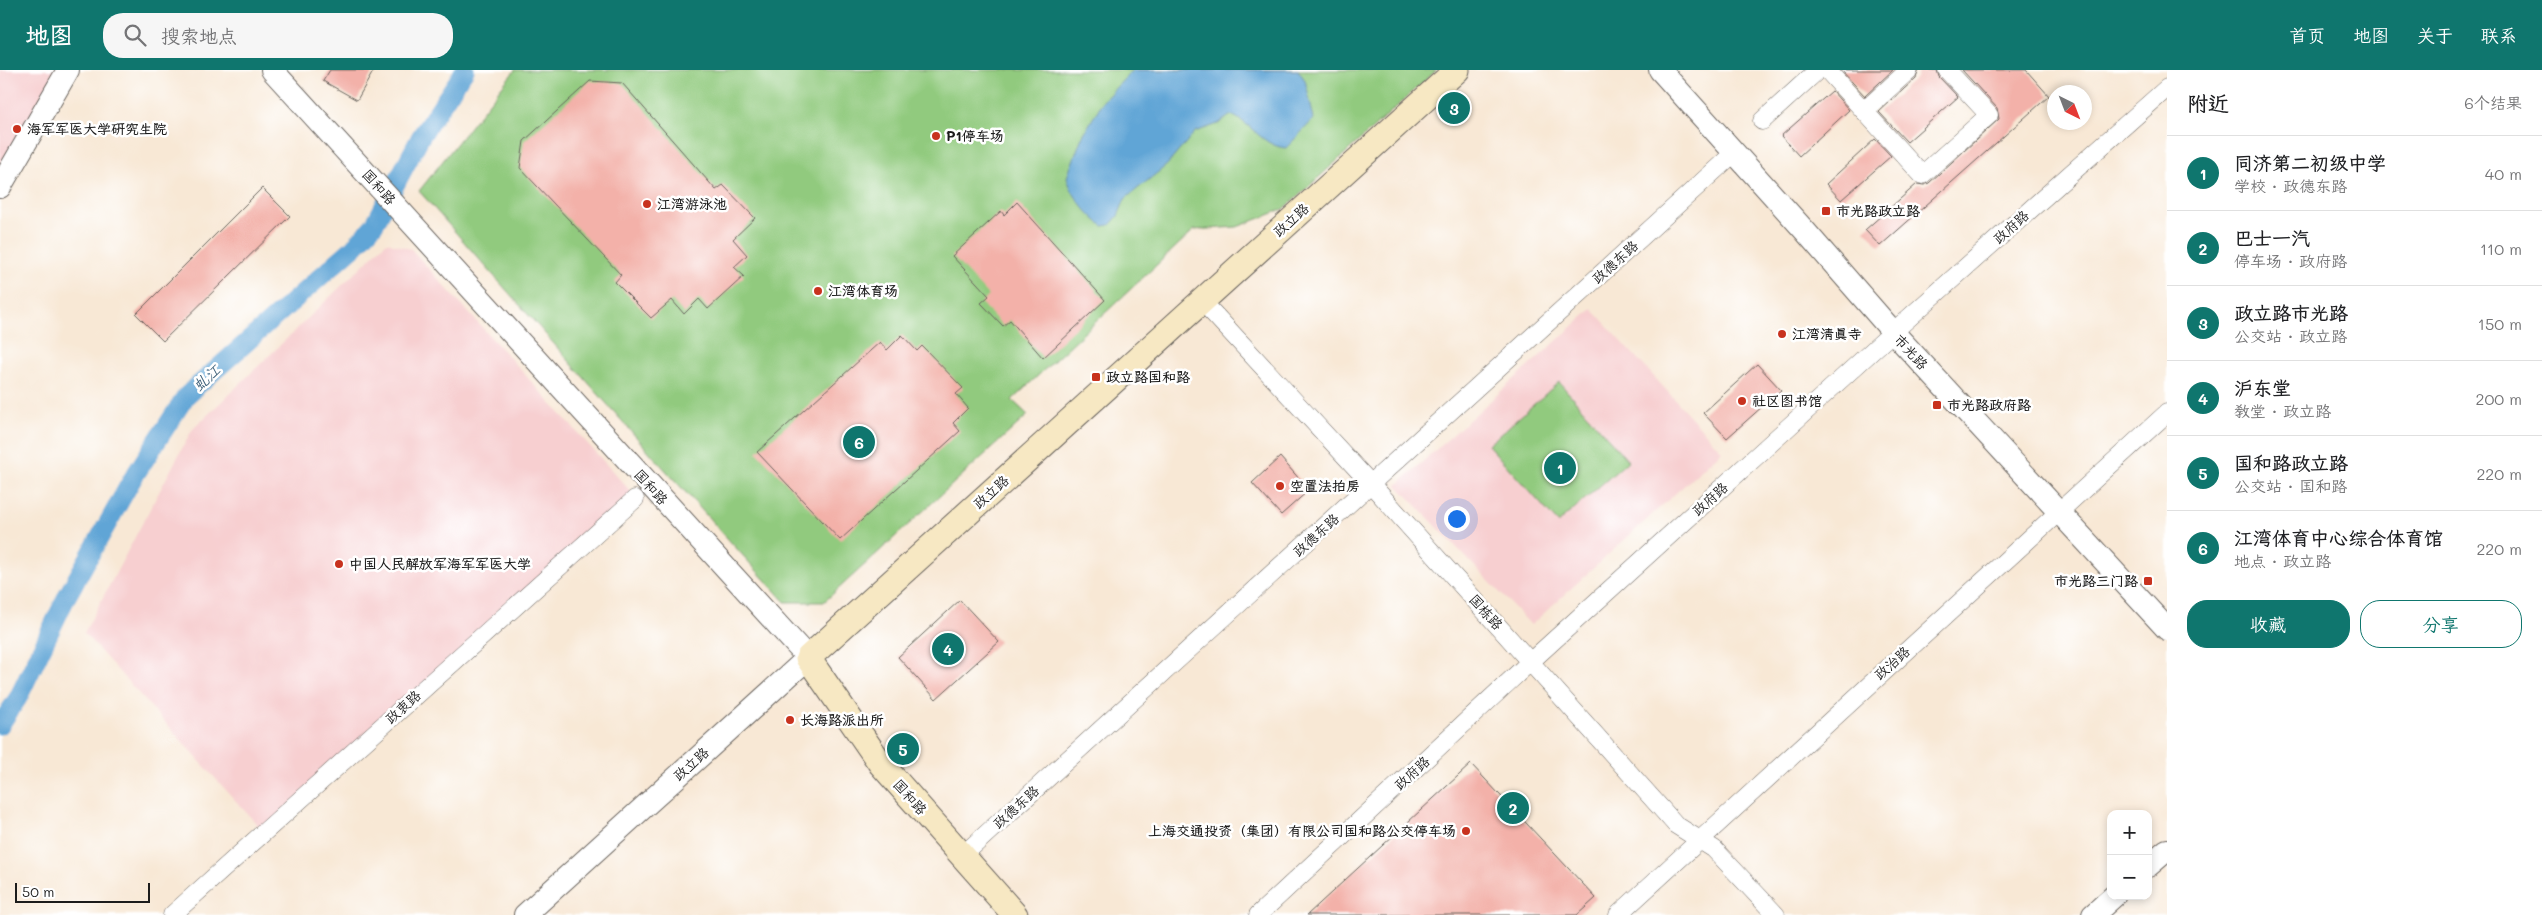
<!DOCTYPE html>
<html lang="zh">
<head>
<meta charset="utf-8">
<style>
	:root { --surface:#fff; --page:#f6f6f6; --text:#202124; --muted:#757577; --line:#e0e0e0; --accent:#0f766e }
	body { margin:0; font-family:Mali,"LXGW WenKai TC",sans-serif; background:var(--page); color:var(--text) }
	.controls { position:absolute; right:15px; bottom:15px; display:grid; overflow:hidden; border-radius:10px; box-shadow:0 2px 8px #0003 }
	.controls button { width:45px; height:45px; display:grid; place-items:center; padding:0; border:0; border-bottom:1px solid var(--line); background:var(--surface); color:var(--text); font:25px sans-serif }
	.compass { position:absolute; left:2047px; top:15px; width:45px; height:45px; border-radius:50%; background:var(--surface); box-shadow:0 2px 8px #0003; rotate:138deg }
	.scale { position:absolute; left:15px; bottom:12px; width:135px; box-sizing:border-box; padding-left:5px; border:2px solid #1c1c1c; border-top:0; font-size:14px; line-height:18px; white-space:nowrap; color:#1c1c1c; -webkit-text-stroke:4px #fff; paint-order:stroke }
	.you { position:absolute; left:1456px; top:448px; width:18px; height:18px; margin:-12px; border:4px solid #fff; border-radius:50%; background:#1a73e8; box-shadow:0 0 0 8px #1a73e833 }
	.badge { display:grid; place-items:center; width:32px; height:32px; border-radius:50%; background:var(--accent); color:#fff; font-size:16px; font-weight:700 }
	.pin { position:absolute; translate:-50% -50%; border:2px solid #fff; box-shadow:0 1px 5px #0006 }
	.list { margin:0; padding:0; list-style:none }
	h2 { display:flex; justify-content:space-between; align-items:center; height:65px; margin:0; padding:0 20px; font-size:21px }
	h2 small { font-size:16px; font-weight:400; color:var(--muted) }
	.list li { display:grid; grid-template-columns:32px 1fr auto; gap:15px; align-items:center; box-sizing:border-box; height:75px; padding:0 20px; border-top:1px solid var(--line) }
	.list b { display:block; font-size:19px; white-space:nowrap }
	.list p { margin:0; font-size:16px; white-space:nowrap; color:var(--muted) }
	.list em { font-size:16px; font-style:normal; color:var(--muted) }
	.actions { display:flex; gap:10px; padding:15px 20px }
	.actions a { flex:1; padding:11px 0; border:1px solid var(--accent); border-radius:20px; text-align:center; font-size:18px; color:var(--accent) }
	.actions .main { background:var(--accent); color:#fff }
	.icon { flex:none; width:28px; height:28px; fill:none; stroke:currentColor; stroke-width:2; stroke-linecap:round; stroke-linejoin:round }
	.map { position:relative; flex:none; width:2167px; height:845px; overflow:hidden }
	header { display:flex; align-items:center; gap:30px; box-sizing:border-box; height:70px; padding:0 25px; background:var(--accent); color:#fff }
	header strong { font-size:24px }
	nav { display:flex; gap:28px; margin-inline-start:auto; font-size:18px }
	.search { width:350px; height:45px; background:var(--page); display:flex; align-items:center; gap:12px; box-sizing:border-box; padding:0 18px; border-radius:20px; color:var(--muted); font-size:19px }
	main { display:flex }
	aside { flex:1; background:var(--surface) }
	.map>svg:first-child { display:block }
</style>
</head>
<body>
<header>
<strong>地图</strong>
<div class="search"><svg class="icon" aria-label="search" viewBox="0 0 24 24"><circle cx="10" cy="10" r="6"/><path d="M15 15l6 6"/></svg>搜索地点</div>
<nav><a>首页</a><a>地图</a><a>关于</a><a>联系</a></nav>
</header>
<main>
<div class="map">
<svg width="2167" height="845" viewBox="0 0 2167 845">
	<rect width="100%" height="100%" fill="#fff"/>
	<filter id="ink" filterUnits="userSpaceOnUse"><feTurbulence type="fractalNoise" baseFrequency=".02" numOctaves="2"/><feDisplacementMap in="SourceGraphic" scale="10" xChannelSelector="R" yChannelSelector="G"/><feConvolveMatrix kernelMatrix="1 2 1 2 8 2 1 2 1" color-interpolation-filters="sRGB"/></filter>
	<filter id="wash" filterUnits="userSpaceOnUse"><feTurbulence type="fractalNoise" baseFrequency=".0096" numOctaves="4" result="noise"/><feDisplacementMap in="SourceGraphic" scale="20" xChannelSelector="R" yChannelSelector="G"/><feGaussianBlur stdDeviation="1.12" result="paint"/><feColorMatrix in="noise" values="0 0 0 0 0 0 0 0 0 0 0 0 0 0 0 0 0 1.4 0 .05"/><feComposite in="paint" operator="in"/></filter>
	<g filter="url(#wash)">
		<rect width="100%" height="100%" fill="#f8e8d5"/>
		<g fill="#f7cfd0">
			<path d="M0 0H68L0 117Z"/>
			<path d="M387 172 411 179 634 425 263 761 84 563 192 360Z"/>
			<path d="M1592 239 1722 381 1531 555 1397 415Z"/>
		</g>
		<g fill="#91ca7e" stroke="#56734d">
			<path d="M515 0H1437L1284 139 1237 157 1194 160 1012 330 1028 345 824 532H785L660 394 419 121Z"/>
			<path d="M1559 312 1628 391 1558 453 1488 375Z"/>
		</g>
		<path fill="#60a5d6" stroke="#3e6079" d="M1133 0H1298L1305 10 1314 49 1286 78C1262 76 1252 53 1231 45L1218 54 1195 62 1167 95 1125 129 1118 146 1110 155 1103 156C1088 145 1071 125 1067 107L1082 67 1103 31Z"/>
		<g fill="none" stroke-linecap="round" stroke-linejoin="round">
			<path stroke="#60a5d6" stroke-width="19" d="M0 655 18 628 67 526 133 408 186 326 354 177 374 155 421 66 465 0"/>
		</g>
		<g id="blocks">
			<g fill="#f3b1a9">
				<path d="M330 0H374L357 30 323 11Z"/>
				<path d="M1841 0H1893L1865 26Z"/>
				<path d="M1919 0H1937L1939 7 1958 27 1907 72 1879 42 1916 8Z"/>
				<path d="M1962 0H2026L2049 26 1880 176 1865 160 1917 114 1924 115 1929 113 1999 49 1997 38Z"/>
				<path d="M590 11 622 13 716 120 723 115 755 148 733 169 747 185 734 197 744 206 708 239 699 229 684 244 672 230 651 248 615 212 621 205 520 98 524 71Z"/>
				<path d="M1832 21 1849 40 1799 86 1781 66Z"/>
				<path d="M1875 69 1891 86 1841 130 1826 114Z"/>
				<path d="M262 118 290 146 163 271 136 244Z"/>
				<path d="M1017 132 1105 230 1043 288 1010 250 1003 256 981 233 989 226 952 186 1001 141 1004 145Z"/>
				<path d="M902 265 917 281 922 276 963 318 956 324 968 338 953 353 960 361 840 470 757 382 880 272 887 280Z"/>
				<path d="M1757 294 1781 320 1727 368 1703 343Z"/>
				<path d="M1280 387 1309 420 1281 445 1252 413Z"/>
				<path d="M960 530 999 572 936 629 898 587Z"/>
				<path d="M1471 694 1596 828 1577 845H1307Z"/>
			</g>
		</g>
	</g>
	<g filter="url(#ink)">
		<use href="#blocks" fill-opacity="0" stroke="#69635d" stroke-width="1"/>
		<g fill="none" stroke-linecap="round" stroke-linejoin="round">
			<defs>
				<g id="minor">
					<path d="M1827 0 1922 105 1989 45 1947 0"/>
					<path d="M1864 41 1909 0"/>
					<path d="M1762 51 1818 0"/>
					<path d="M1202 231 1371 414 1676 755 1714 779 1776 845"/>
					<path d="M962 786 1735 82"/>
					<path d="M172 845 635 429"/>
					<path d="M1258 845 1530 592 1893 262 2167 18"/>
					<path d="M1618 845 2167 343"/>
				</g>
				<g id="tertiary">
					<path d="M272 0 808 588 525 845"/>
					<path d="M1660 0 1805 161 1893 262 2167 559"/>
					<path d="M0 117 68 0"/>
					<path d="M2148 796 2167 780"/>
					<path d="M2093 845 2114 826"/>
				</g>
				<path id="secondary" d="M1015 845 881 694 808 588 1457 0"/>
			</defs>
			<use href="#minor" stroke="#69635d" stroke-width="19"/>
			<use href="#tertiary" stroke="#69635d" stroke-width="24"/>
			<use href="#secondary" stroke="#69635d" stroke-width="27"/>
			<use href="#minor" stroke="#fff" stroke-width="18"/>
			<use href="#tertiary" stroke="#fff" stroke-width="22"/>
			<use href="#secondary" stroke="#f7e8c3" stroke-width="25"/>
		</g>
	</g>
	<g fill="#c8321e" stroke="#fff" stroke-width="2">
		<circle cx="17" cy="59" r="5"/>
		<circle cx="936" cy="66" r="5"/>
		<circle cx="647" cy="134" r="5"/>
		<rect x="1821" y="136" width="10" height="10" rx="2.5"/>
		<circle cx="818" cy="221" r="5"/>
		<circle cx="1782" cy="264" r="5"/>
		<rect x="1091" y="302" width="10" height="10" rx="2.5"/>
		<circle cx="1742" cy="331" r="5"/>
		<rect x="1932" y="330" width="10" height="10" rx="2.5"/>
		<circle cx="1280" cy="416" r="5"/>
		<circle cx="339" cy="494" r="5"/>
		<rect x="2143" y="506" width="10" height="10" rx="2.5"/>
		<circle cx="790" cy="650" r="5"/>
		<circle cx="1466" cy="761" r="5"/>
	</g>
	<g text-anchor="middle" stroke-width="5" stroke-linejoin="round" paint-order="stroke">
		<g font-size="14" font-weight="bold" fill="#1c1c1c" stroke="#fff" text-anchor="start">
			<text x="27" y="64">海军军医大学研究生院</text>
			<text x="946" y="71">P1停车场</text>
			<text x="657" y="139">江湾游泳池</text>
			<text x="1836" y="146">市光路政立路</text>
			<text x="828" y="226">江湾体育场</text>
			<text x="1792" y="269">江湾清真寺</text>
			<text x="1106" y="312">政立路国和路</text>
			<text x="1752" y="336">社区图书馆</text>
			<text x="1947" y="340">市光路政府路</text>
			<text x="1290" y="421">空置法拍房</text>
			<text x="349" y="499">中国人民解放军海军军医大学</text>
			<text x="2138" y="516" text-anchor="end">市光路三门路</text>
			<text x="800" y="655">长海路派出所</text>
			<text x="1456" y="766" text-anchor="end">上海交通投资（集团）有限公司国和路公交停车场</text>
		</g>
		<g font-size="14" fill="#1c1c1c" stroke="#fff">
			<text transform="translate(379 117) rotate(48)" y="5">国和路</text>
			<text transform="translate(1291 150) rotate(-42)" y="5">政立路</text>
			<text transform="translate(2011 157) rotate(-42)" y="5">政府路</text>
			<text transform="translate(1615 192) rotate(-42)" y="5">政德东路</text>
			<text transform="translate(1911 282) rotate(47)" y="5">市光路</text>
			<text transform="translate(651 417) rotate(48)" y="5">国和路</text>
			<text transform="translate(991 422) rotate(-42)" y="5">政立路</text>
			<text transform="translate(1710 429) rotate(-42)" y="5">政府路</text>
			<text transform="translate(1316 465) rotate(-42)" y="5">政德东路</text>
			<text transform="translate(1486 542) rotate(48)" y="5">国栋路</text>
			<text transform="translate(1892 593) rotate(-42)" y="5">政治路</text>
			<text transform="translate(403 637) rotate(-42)" y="5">政衷路</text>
			<text transform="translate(691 694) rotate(-42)" y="5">政立路</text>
			<text transform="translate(1412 703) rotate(-43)" y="5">政府路</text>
			<text transform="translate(910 727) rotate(48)" y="5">国和路</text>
			<text transform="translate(1016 737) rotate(-42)" y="5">政德东路</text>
		</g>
		<g font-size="15" font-style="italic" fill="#3e6079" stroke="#fff">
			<text transform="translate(207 308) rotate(-42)" y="5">虬江</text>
		</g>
	</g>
</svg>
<div class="controls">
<button>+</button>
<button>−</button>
</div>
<svg class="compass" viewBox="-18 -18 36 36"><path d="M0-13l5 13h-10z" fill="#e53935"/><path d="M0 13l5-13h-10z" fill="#757577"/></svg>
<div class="scale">50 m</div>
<div class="you"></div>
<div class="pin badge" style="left:1560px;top:398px">1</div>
<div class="pin badge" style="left:1513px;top:738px">2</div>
<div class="pin badge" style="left:1454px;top:38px">3</div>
<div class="pin badge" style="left:948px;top:579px">4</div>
<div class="pin badge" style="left:903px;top:679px">5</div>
<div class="pin badge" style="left:859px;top:372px">6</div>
</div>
<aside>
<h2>附近<small>6个结果</small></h2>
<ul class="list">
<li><span class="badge">1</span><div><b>同济第二初级中学</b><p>学校 · 政德东路</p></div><em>40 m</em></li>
<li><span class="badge">2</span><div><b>巴士一汽</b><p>停车场 · 政府路</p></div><em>110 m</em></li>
<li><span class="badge">3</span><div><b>政立路市光路</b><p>公交站 · 政立路</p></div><em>150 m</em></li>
<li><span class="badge">4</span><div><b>沪东堂</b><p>教堂 · 政立路</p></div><em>200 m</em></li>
<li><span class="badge">5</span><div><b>国和路政立路</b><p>公交站 · 国和路</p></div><em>220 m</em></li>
<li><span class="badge">6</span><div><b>江湾体育中心综合体育馆</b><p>地点 · 政立路</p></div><em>220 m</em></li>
</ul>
<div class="actions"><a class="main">收藏</a><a>分享</a></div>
</aside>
</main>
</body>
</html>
